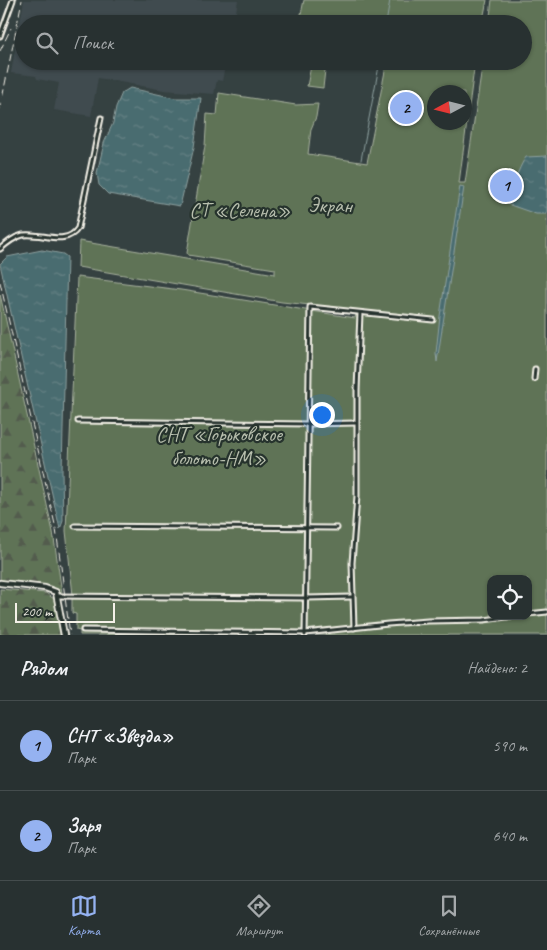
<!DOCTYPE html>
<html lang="ru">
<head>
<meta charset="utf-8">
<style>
	:root { --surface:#283131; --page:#343d3d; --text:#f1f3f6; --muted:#a5a9ab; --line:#444c4d; --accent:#95b2f1 }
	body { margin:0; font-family:Caveat,sans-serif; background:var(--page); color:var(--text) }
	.controls { position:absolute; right:15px; bottom:15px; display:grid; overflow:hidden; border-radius:10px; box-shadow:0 1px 4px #0004 }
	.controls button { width:45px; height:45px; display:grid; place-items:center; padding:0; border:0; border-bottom:1px solid var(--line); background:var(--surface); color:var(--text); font:25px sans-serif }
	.compass { position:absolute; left:427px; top:85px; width:45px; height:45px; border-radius:50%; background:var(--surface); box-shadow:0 1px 4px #0004; rotate:263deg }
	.scale { position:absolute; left:15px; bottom:12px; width:100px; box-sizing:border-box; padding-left:5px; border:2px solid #f4f1e8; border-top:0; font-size:14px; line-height:18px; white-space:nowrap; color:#f4f1e8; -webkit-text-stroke:4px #26332d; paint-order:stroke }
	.you { position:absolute; left:321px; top:414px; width:18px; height:18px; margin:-12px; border:4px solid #fff; border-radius:50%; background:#1a73e8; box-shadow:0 0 0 8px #1a73e833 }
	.badge { display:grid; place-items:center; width:32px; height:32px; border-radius:50%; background:var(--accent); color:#111; font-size:16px; font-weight:700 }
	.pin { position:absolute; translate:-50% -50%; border:2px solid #fff; box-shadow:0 1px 5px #0006 }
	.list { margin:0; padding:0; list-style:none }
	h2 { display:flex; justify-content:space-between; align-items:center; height:65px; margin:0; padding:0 20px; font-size:21px }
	h2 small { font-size:16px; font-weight:400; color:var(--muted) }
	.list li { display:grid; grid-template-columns:32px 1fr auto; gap:15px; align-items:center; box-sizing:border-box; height:90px; padding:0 20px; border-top:1px solid var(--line) }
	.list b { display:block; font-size:19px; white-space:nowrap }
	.list p { margin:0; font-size:16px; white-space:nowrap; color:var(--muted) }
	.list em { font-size:16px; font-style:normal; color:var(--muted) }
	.icon { flex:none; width:28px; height:28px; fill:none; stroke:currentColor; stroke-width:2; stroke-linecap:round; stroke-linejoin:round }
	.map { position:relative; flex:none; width:547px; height:635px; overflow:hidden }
	.search { position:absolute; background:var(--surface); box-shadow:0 1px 4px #0004; left:15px; right:15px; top:15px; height:55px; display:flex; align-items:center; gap:12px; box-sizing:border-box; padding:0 18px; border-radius:28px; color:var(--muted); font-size:19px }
	.sheet { height:245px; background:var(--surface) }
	nav { display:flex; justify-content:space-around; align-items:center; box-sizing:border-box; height:70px; border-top:1px solid var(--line); background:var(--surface); font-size:14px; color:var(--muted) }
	nav a { display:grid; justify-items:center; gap:2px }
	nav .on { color:var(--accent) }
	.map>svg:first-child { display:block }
</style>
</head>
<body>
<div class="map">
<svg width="547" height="635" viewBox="0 0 547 635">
	<defs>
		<pattern id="forest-firs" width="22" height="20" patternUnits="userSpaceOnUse" patternTransform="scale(1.25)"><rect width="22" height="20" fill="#5e7356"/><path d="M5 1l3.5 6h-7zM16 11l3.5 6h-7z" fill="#525b4d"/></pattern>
		<pattern id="water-ripples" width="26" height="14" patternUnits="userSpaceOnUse" patternTransform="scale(1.25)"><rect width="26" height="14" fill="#4a6c70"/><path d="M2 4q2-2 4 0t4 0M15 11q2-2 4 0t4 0" fill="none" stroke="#658184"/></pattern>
	</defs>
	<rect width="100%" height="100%" fill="#354141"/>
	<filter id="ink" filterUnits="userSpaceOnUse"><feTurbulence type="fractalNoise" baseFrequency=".02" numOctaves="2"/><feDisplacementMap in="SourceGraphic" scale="10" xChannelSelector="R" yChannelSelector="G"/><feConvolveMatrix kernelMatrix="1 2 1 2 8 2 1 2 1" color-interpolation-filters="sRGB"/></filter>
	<g filter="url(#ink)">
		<path fill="#404b4f" d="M24 0H238L234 24H24V61H226L222 81 217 80 214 94 164 90 98 78 91 116 54 110 59 83 37 79 36 76 11 73Z"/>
		<g fill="#5e7356" stroke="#a9b29f" fill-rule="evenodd">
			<path d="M304 0H487L482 24H299Z"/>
			<path d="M492 0H547V635H306L307 598 249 595H73L66 531 77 277 181 290 355 318 357 310 282 302 78 267 79 241 275 274V269L188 255 187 253 205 146 207 114 217 115 219 93 296 105 318 104 316 117 311 129 308 154 367 163 387 61H475L459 183H465L483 61H523V24H489ZM434 92H464V122H434ZM491 579H528V616H491Z"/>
			<path d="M312 61H326L323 88 307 86Z"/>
			<path d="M72 597 298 600H301L303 604 302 635H80V631L76 630V614L72 613Z"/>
		</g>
		<g fill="url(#forest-firs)" stroke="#a9b29f">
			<path d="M0 294 53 532 62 593H59C53 582 13 582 0 581Z"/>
			<path d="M0 589 46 593 54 599 60 635H0Z"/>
		</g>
		<g fill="url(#water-ripples)" stroke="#8ea1a0">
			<path d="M130 88 175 98H201L194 147 180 206 108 194 99 185 97 173 104 143 113 123 116 107 122 93Z"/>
			<path d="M547 156V214H536L510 205 501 200 500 198C514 191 517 169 526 157Z"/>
			<path d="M460 186 464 187 437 362 436 353 440 316Z"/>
			<path d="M42 250 63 254 67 257 62 471 63 521 60 529 0 264 7 257Z"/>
		</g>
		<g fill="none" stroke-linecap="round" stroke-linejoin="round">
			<g stroke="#8ea1a0" stroke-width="1">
				<path d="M386 24 390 0"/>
				<path d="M361 160 380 61"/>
			</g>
			<defs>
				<g id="street">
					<path d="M0 36 13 0"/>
					<path d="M0 249C7 243 14 237 23 235 42 232 66 247 78 228L101 118"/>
					<path d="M534 379 535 369"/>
					<path d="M78 421 308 424 356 423"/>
					<path d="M75 526 337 528"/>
					<path d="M57 596 306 598 352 597"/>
					<path d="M528 614 547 612"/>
					<path d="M354 628 352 563 357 496V390L360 313"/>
					<path d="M83 630 305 633 388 624 428 621 484 620 514 616"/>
					<path d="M305 635 310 307 433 320"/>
				</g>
				<path id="secondary" d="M0 583 45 588 56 592 64 635"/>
			</defs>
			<use href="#street" stroke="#f4f1e8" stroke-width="7"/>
			<use href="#secondary" stroke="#f4f1e8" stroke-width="8"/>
			<use href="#street" stroke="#26332d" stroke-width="3"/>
			<use href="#secondary" stroke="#26332d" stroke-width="4.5"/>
			<g stroke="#f4f1e8" stroke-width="1" stroke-dasharray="8 4" stroke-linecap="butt">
				<path d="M0 51 11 28"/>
				<path d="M0 109 22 0"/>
				<path d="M0 282 56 529 70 635"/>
			</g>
		</g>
	</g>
	<g text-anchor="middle" stroke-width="4.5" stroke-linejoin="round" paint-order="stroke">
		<g font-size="21" fill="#b8bfae" stroke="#26332d">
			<text x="330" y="212">Экран</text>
			<text x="240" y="217">СТ «Селена»</text>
			<text x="219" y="441">СНТ «Горьковское<tspan x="219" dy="24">болото-НМ»</tspan></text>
		</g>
	</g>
</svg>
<div class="controls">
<button><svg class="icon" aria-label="locate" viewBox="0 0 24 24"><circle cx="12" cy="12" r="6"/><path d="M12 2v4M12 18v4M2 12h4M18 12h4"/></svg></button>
</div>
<svg class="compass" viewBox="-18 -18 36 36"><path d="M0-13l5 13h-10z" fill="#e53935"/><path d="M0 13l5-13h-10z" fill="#a5a9ab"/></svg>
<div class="scale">200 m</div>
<div class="you"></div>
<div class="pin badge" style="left:506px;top:186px">1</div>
<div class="pin badge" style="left:406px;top:108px">2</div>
<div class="search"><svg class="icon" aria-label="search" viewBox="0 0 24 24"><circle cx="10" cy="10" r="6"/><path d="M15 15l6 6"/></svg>Поиск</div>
</div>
<section class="sheet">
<h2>Рядом<small>Найдено: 2</small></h2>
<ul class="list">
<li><span class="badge">1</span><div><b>СНТ «Звезда»</b><p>Парк</p></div><em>590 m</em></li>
<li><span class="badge">2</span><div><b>Заря</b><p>Парк</p></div><em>640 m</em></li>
</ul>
</section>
<nav>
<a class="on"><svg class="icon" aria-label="map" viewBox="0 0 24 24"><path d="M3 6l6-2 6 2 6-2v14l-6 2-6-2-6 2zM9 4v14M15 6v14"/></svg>Карта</a>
<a><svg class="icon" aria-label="directions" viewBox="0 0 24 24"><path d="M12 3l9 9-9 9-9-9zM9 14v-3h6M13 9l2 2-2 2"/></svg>Маршрут</a>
<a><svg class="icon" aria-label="saved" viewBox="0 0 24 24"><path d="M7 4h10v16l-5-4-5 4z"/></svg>Сохранённые</a>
</nav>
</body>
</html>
